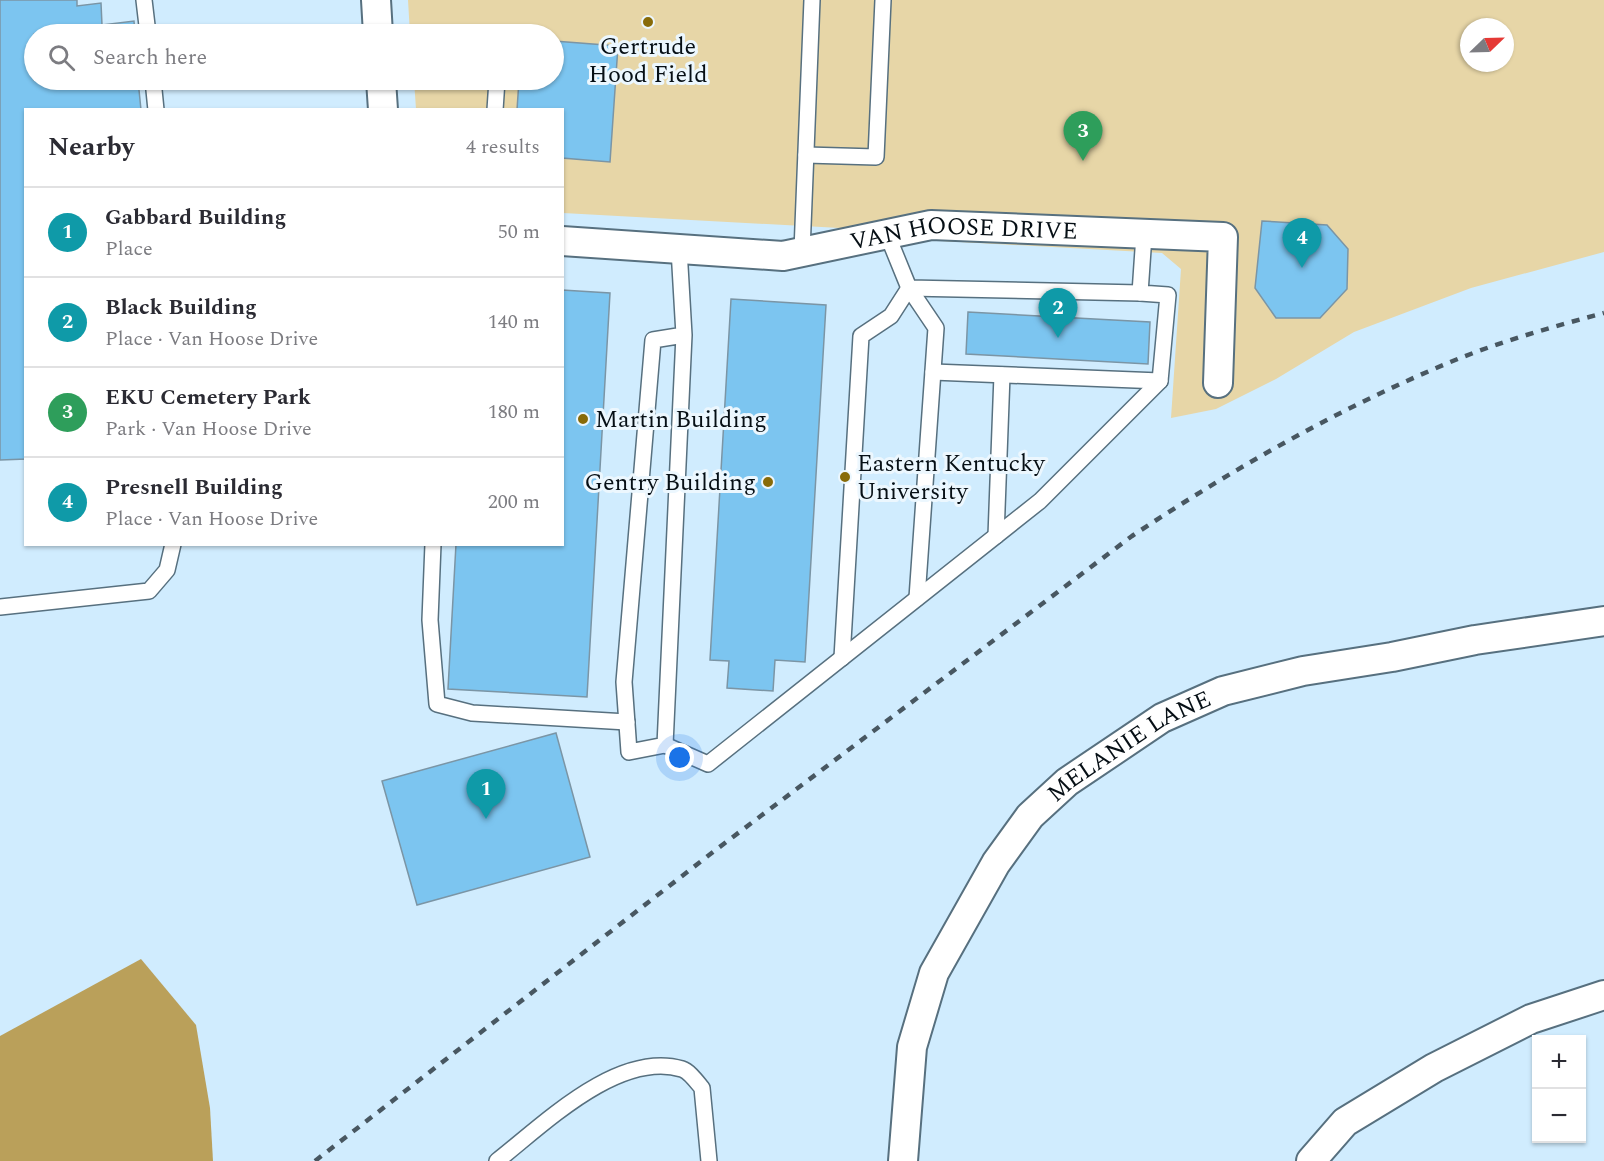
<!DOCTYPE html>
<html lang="en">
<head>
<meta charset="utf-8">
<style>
	:root { --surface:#fff; --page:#f7f7f7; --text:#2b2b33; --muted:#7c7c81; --line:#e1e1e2; --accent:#111827 }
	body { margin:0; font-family:Spectral,serif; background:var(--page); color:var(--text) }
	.controls { position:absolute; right:18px; bottom:18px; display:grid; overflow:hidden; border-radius:0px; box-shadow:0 2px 4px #0004 }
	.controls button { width:54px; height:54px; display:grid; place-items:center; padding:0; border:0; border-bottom:2px solid var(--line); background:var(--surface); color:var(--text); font:30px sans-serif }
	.compass { position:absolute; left:1460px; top:18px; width:54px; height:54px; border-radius:50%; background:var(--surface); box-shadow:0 2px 4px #0004; rotate:67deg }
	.you { position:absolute; left:680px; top:758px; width:21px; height:21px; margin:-15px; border:4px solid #fff; border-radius:50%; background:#1a73e8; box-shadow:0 0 0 9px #1a73e833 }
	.badge { display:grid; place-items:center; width:39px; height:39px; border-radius:50%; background:var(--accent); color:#fff; font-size:20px; font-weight:700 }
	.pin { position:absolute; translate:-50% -50px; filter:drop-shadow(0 2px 3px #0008) }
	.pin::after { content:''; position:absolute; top:32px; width:21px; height:18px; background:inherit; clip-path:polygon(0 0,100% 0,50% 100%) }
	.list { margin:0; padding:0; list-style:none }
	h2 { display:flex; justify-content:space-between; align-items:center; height:78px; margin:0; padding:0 24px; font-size:26px }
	h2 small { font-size:20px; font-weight:400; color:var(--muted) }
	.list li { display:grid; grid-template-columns:39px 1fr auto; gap:18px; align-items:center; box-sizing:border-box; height:90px; padding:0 24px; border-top:2px solid var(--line) }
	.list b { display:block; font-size:22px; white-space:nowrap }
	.list p { margin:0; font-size:20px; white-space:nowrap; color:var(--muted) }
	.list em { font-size:20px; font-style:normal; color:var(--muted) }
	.icon { flex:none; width:33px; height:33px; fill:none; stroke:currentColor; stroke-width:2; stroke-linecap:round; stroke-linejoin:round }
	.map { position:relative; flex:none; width:1604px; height:1161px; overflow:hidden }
	.search { position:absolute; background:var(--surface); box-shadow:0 2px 4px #0004; left:24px; top:24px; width:540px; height:66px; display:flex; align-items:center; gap:15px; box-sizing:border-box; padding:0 21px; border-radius:33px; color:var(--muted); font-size:22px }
	.panel { position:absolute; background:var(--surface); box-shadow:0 2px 4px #0004; left:24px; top:108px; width:540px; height:438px; border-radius:0px }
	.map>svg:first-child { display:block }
</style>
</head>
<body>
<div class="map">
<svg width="1604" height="1161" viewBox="0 0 1604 1161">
	<rect width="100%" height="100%" fill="#d0ecfe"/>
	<path fill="#e7d6a7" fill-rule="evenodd" d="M408 0H1604V252L1471 288 1354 332 1276 379 1216 409 1171 418 1181 269 1162 253 942 241 840 228 563 213 562 110 416 109 414 80H554V34H410ZM1469 27H1505V63H1469Z"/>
	<path fill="#baa05a" d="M141 959 196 1025 210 1108 213 1161H0V1036Z"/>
	<g fill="#7cc5f0" stroke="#7b95a5" stroke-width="1.5">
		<path d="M0 0H77V6L101 3 102 25 134 21 135 34H34V80H138L141 110H26V459L0 460Z"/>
		<path d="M554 41 618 46 610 162 562 158V110H517L519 80H554Z"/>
		<path d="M1262 221 1327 225 1348 249 1347 289 1320 318H1276L1255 288Z"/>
		<path d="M562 290 610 293 587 697 448 689 456 544H562Z"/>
		<path d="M731 299 826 305 805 662 775 660 773 691 727 688 729 661 710 660Z"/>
		<path d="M968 312 1150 322 1148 364 966 354Z"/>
		<path d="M556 733 590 857 417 905 382 781Z"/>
	</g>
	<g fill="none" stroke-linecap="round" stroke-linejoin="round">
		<defs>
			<g id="service">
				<path d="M144 0 148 34"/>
				<path d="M153 80 156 110"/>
				<path d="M495 110 497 80"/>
				<path d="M806 155 876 157 883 0"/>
				<path d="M887 234 909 288 1140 293"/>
				<path d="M679 249 684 335 665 745 629 752 624 682 653 340 684 335"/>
				<path d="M802 251 812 0"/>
				<path d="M933 372 1160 381"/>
				<path d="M996 536 1002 375"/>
				<path d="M433 544 430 620 437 704 472 713 627 722"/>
				<path d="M0 607 149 591 167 570 173 544"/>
				<path d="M842 658 861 336 891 316 909 288 936 328 917 598"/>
				<path d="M665 745 708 764 1040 501 1160 381 1168 295 1140 293 1144 235"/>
				<path d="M497 1161C543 1125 618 1050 682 1069 689 1071 697 1082 702 1088L709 1161"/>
			</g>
			<g id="minor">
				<path d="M376 0 378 34"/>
				<path d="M381 80 383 110"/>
				<path id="s1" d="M562 241 783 256 931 225 1223 237 1218 383"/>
				<path id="s2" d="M903 1161 912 1047 934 973 996 863 1030 816 1067 782 1162 718 1223 691 1303 671 1392 657 1475 640 1604 621"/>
				<path d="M1311 1161 1345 1122 1434 1068 1531 1019 1604 995"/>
			</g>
		</defs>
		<use href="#service" stroke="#57707f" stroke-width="18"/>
		<use href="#minor" stroke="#57707f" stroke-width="32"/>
		<use href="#service" stroke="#fff" stroke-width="15"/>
		<use href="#minor" stroke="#fff" stroke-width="28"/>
		<path stroke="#485761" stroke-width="4.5" stroke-dasharray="8 8" stroke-linecap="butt" d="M315 1161 713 852 1132 536C1233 469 1336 410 1448 363 1498 342 1552 327 1604 313"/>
	</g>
	<g fill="#886b09" stroke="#ecf7fe" stroke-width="2">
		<circle cx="648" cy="22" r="6"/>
		<circle cx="583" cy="419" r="6"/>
		<circle cx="845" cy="477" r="6"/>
		<circle cx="768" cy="482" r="6"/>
	</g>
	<g text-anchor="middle" stroke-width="6" stroke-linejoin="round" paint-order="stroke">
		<g font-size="24" fill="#060f15" stroke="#ecf7fe" text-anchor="start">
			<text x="648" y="54" text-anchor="middle">Gertrude<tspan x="648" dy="28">Hood Field</tspan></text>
			<text x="595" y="427">Martin Building</text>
			<text x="857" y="471">Eastern Kentucky<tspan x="857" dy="28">University</tspan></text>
			<text x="756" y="490" text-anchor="end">Gentry Building</text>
		</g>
		<g font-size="24" fill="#060f15" stroke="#ecf7fe">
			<text dy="8" stroke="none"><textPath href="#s1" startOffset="405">VAN HOOSE DRIVE</textPath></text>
			<text dy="8" stroke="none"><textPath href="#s2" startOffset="498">MELANIE LANE</textPath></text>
		</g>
	</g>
</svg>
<div class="controls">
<button>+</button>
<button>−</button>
</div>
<svg class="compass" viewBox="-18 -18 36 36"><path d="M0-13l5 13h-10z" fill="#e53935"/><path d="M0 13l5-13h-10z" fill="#7c7c81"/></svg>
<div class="you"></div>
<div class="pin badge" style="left:486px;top:819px;background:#0f9aa8">1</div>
<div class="pin badge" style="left:1058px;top:338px;background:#0f9aa8">2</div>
<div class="pin badge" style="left:1083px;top:161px;background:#2e9e5b">3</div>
<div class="pin badge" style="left:1302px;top:268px;background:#0f9aa8">4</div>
<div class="search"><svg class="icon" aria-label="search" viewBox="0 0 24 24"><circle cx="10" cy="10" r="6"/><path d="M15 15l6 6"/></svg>Search here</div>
<section class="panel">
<h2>Nearby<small>4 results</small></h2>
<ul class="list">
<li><span class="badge" style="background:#0f9aa8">1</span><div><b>Gabbard Building</b><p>Place</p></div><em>50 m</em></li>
<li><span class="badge" style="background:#0f9aa8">2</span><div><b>Black Building</b><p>Place · Van Hoose Drive</p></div><em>140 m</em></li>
<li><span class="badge" style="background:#2e9e5b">3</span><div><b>EKU Cemetery Park</b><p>Park · Van Hoose Drive</p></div><em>180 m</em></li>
<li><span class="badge" style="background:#0f9aa8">4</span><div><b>Presnell Building</b><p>Place · Van Hoose Drive</p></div><em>200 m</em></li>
</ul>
</section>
</div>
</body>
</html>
